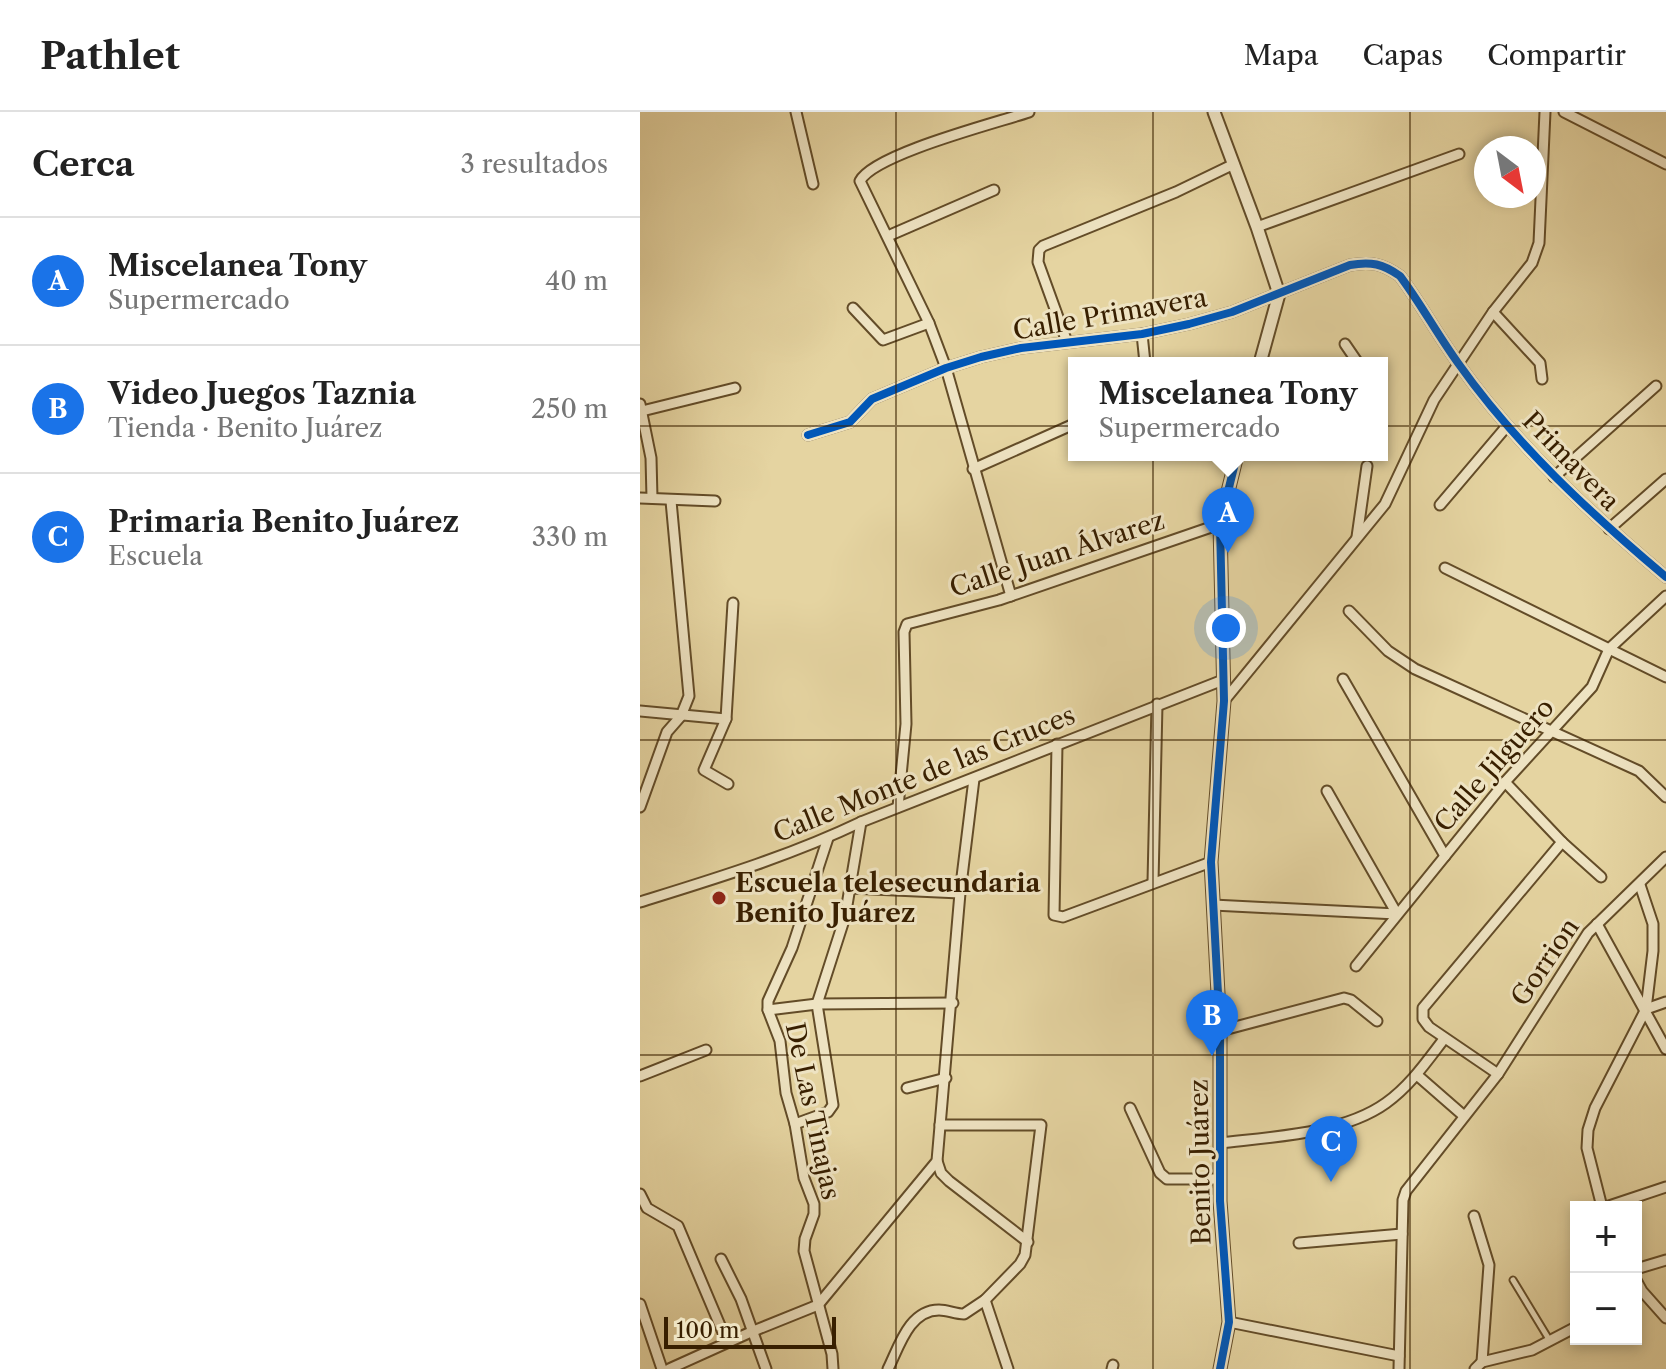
<!DOCTYPE html>
<html lang="es">
<head>
<meta charset="utf-8">
<style>
	:root { --surface:#fff; --page:#f2f2f2; --text:#222; --muted:#767676; --line:#e0e0e0; --accent:#1a73e8 }
	body { margin:0; font-family:"Libre Caslon Text",serif; background:var(--page); color:var(--text) }
	.controls { position:absolute; right:24px; bottom:24px; display:grid; overflow:hidden; border-radius:0px; box-shadow:0 4px 12px #0003 }
	.controls button { width:72px; height:72px; display:grid; place-items:center; padding:0; border:0; border-bottom:2px solid var(--line); background:var(--surface); color:var(--text); font:40px sans-serif }
	.compass { position:absolute; left:834px; top:24px; width:72px; height:72px; border-radius:50%; background:var(--surface); box-shadow:0 4px 12px #0003; rotate:148deg }
	.scale { position:absolute; left:24px; bottom:20px; width:172px; box-sizing:border-box; padding-left:8px; border:4px solid #381f00; border-top:0; font-size:22px; line-height:28px; white-space:nowrap; color:#381f00; -webkit-text-stroke:6px #eee3c2; paint-order:stroke }
	.you { position:absolute; left:586px; top:516px; width:28px; height:28px; margin:-20px; border:6px solid #fff; border-radius:50%; background:#1a73e8; box-shadow:0 0 0 12px #1a73e833 }
	.badge { display:grid; place-items:center; width:52px; height:52px; border-radius:50%; background:var(--accent); color:#fff; font-size:26px; font-weight:700 }
	.pin { position:absolute; translate:-50% -66px; filter:drop-shadow(0 2px 4px #0008) }
	.pin::after { content:''; position:absolute; top:42px; width:28px; height:24px; background:inherit; clip-path:polygon(0 0,100% 0,50% 100%) }
	.popup { position:absolute; left:428px; top:245px; width:320px; height:104px; box-sizing:border-box; display:grid; place-content:center; border-radius:0px; background:var(--surface); filter:drop-shadow(0 2px 6px #0005); font-size:26px; white-space:nowrap; color:var(--muted) }
	.popup b { font-size:30px; color:var(--text) }
	.popup::after { content:''; position:absolute; left:50%; top:100%; margin-left:-16px; border:16px solid transparent; border-top-color:var(--surface) }
	.list { margin:0; padding:0; list-style:none }
	h2 { display:flex; justify-content:space-between; align-items:center; height:104px; margin:0; padding:0 32px; font-size:34px }
	h2 small { font-size:26px; font-weight:400; color:var(--muted) }
	.list li { display:grid; grid-template-columns:52px 1fr auto; gap:24px; align-items:center; box-sizing:border-box; height:128px; padding:0 32px; border-top:2px solid var(--line) }
	.list b { display:block; font-size:30px; white-space:nowrap }
	.list p { margin:0; font-size:26px; white-space:nowrap; color:var(--muted) }
	.list em { font-size:26px; font-style:normal; color:var(--muted) }
	.map { position:relative; flex:none; width:1026px; height:1257px; overflow:hidden }
	header { display:flex; align-items:center; gap:48px; box-sizing:border-box; height:112px; padding:0 40px; background:var(--surface); border-bottom:2px solid var(--line) }
	header strong { font-size:38px }
	nav { display:flex; gap:44px; margin-inline-start:auto; font-size:28px }
	main { display:flex }
	aside { flex:1; background:var(--surface) }
	.map>svg:first-child { display:block }
</style>
</head>
<body>
<header>
<strong>Pathlet</strong>
<nav><a>Mapa</a><a>Capas</a><a>Compartir</a></nav>
</header>
<main>
<aside>
<h2>Cerca<small>3 resultados</small></h2>
<ul class="list">
<li><span class="badge">A</span><div><b>Miscelanea Tony</b><p>Supermercado</p></div><em>40 m</em></li>
<li><span class="badge">B</span><div><b>Video Juegos Taznia</b><p>Tienda · Benito Juárez</p></div><em>250 m</em></li>
<li><span class="badge">C</span><div><b>Primaria Benito Juárez</b><p>Escuela</p></div><em>330 m</em></li>
</ul>
</aside>
<div class="map">
<svg width="1026" height="1257" viewBox="0 0 1026 1257">
	<rect width="100%" height="100%" fill="#e5d4a1"/>
	<filter id="stains"><feTurbulence type="fractalNoise" baseFrequency=".0025" numOctaves="4"/><feColorMatrix values="0 0 0 0 .2 0 0 0 0 .09 0 0 0 0 .02 0 0 0 .5 -.17"/></filter>
	<radialGradient id="worn" r=".72"><stop offset=".6" stop-color="#630" stop-opacity="0"/><stop offset="1" stop-color="#630" stop-opacity=".3"/></radialGradient>
	<g fill="none" stroke-linecap="round" stroke-linejoin="round">
		<defs>
			<path id="service" d="M873 1168 910 1229"/>
			<g id="minor">
				<path d="M156 0 173 72"/>
				<path d="M924 0 1026 52"/>
				<path d="M617 115 819 42"/>
				<path d="M248 124 354 78"/>
				<path d="M213 196 243 228 289 211"/>
				<path d="M853 200 900 251 902 267"/>
				<path d="M502 222 505 251"/>
				<path d="M427 230 398 150 399 138 403 134 536 80 594 52"/>
				<path d="M705 232 718 251"/>
				<path d="M0 292 11 346 12 386"/>
				<path d="M2 299 95 276"/>
				<path d="M168 323 210 310 232 287 306 256 341 245 381 236 502 222 549 212 592 200 710 153C731 149 743 152 760 164 781 192 797 222 818 251 876 333 950 401 1026 465"/>
				<path d="M333 357 434 312"/>
				<path d="M914 365 1016 274"/>
				<path d="M0 386 75 389"/>
				<path d="M800 393 867 314"/>
				<path d="M969 417 1026 367"/>
				<path d="M717 425 727 354"/>
				<path d="M805 456 1026 565"/>
				<path d="M371 484 306 256 289 211 220 69C234 42 356 11 389 0"/>
				<path d="M709 499 748 539 775 557 999 659 1026 685"/>
				<path d="M703 567 805 744"/>
				<path d="M584 589 745 392 794 288 853 200 892 151 899 131 905 0"/>
				<path d="M0 599 86 607"/>
				<path d="M417 632 414 803 423 805 571 750"/>
				<path d="M865 670 922 730 961 765"/>
				<path d="M88 672 64 658 86 607 93 491"/>
				<path d="M0 695 27 620 41 604 49 584 31 389"/>
				<path d="M258 695 266 612 264 520 267 512 359 488 580 412"/>
				<path d="M188 726 152 836 128 889V898L140 929 146 981 155 1012 164 1066 174 1092V1102L165 1127 164 1139 192 1242 193 1257"/>
				<path d="M513 770 517 592"/>
				<path d="M211 776 320 781"/>
				<path d="M0 790C74 767 150 744 221 710L583 568"/>
				<path d="M573 793 757 802 687 679"/>
				<path d="M957 812 1026 937"/>
				<path d="M716 854 865 670 952 575 969 537 1026 484"/>
				<path d="M1006 897 1026 890"/>
				<path d="M128 898 177 892 313 891"/>
				<path d="M580 919 704 886 711 888 737 909"/>
				<path d="M858 962 789 915 783 907V896L922 730"/>
				<path d="M777 963 824 1004"/>
				<path d="M0 964 66 938"/>
				<path d="M267 976 306 966"/>
				<path d="M490 996 520 1061 527 1067H579"/>
				<path d="M155 1012 188 1000 193 993 177 892 205 805 221 710"/>
				<path d="M580 1031C631 1025 703 1022 746 991 770 974 787 949 804 927"/>
				<path d="M297 1049 301 1061 309 1069 388 1130"/>
				<path d="M0 1082 7 1096 38 1114 87 1230"/>
				<path d="M962 1095 947 1036 948 1018 955 996 1006 897 1013 839V812L1000 773"/>
				<path d="M966 1095 1026 1075"/>
				<path d="M834 1104 849 1153 842 1250"/>
				<path d="M659 1131 762 1122"/>
				<path d="M81 1147 101 1187 126 1257"/>
				<path d="M996 1157 1026 1148"/>
				<path d="M996 1168 1002 1179 1026 1206"/>
				<path d="M345 1188 368 1257"/>
				<path d="M0 1192 22 1257"/>
				<path d="M589 1210 759 1244"/>
				<path d="M29 1257 111 1220 178 1193 297 1049 320 781 334 667"/>
				<path d="M248 1257C259 1235 269 1198 299 1198 308 1198 315 1202 324 1202L345 1188 380 1152 385 1143 401 1013H300"/>
				<path d="M472 1257 473 1253"/>
				<path d="M759 1257 763 1088 766 1079 858 962 948 821 1026 745"/>
				<path d="M835 1257 842 1250 892 1238 936 1215"/>
			</g>
			<g id="tertiary">
				<path d="M574 0 617 115 639 182 620 251"/>
				<path d="M580 1257 589 1210 580 1089V919L571 750 584 589 580 412 597 343"/>
			</g>
		</defs>
		<use href="#service" stroke="#634c28" stroke-width="9"/>
		<use href="#minor" stroke="#634c28" stroke-width="13"/>
		<use href="#tertiary" stroke="#634c28" stroke-width="15"/>
		<use href="#service" stroke="#eee3c2" stroke-width="5"/>
		<use href="#minor" stroke="#eee3c2" stroke-width="9"/>
		<use href="#tertiary" stroke="#eee3c2" stroke-width="11"/>
		<defs>
			<g id="cycleway">
				<path d="M168 323 210 310 232 287 306 256 341 245 381 236 502 222 549 212 592 200 710 153C731 149 743 152 760 164 781 192 797 222 818 251 876 333 950 401 1026 465"/>
				<path d="M580 1257 589 1210 580 1089V919L571 750 584 589 580 412 597 343"/>
			</g>
		</defs>
		<use href="#cycleway" stroke="#eee3c2" stroke-width="13"/>
		<use href="#cycleway" stroke="#0057b8" stroke-width="8"/>
	</g>
	<path fill="none" stroke="#381f00" stroke-width="2" stroke-opacity="0.55" d="M256 0V1257M513 0V1257M770 0V1257M0 314H1026M0 628H1026M0 943H1026"/>
	<circle fill="#8f2418" stroke="#eee3c2" stroke-width="3" cx="79" cy="786" r="8"/>
	<g text-anchor="middle" stroke-width="6" stroke-linejoin="round" paint-order="stroke">
		<g font-size="26" fill="#381f00" stroke="#eee3c2">
			<text transform="translate(470 202) rotate(-10)" y="9">Calle Primavera</text>
			<text transform="translate(931 349) rotate(46)" y="9">Primavera</text>
			<text transform="translate(417 442) rotate(-18)" y="9">Calle Juan Álvarez</text>
			<text transform="translate(854 653) rotate(-49)" y="9">Calle Jilguero</text>
			<text transform="translate(284 662) rotate(-22)" y="9">Calle Monte de las Cruces</text>
			<text transform="translate(905 850) rotate(-56)" y="9">Gorrion</text>
			<text transform="translate(173 999) rotate(78)" y="9">De Las Tinajas</text>
			<text transform="translate(560 1050) rotate(-91)" y="9">Benito Juárez</text>
		</g>
		<g font-size="26" font-weight="bold" fill="#381f00" stroke="#eee3c2" text-anchor="start">
			<text x="95" y="780">Escuela telesecundaria<tspan x="95" dy="30">Benito Juárez</tspan></text>
		</g>
	</g>
	<rect width="100%" height="100%" filter="url(#stains)"/>
	<rect width="100%" height="100%" fill="url(#worn)"/>
</svg>
<div class="controls">
<button>+</button>
<button>−</button>
</div>
<svg class="compass" viewBox="-18 -18 36 36"><path d="M0-13l5 13h-10z" fill="#e53935"/><path d="M0 13l5-13h-10z" fill="#767676"/></svg>
<div class="scale">100 m</div>
<div class="you"></div>
<div class="pin badge" style="left:588px;top:441px">A</div>
<div class="popup"><b>Miscelanea Tony</b>Supermercado</div>
<div class="pin badge" style="left:572px;top:944px">B</div>
<div class="pin badge" style="left:691px;top:1070px">C</div>
</div>
</main>
</body>
</html>
